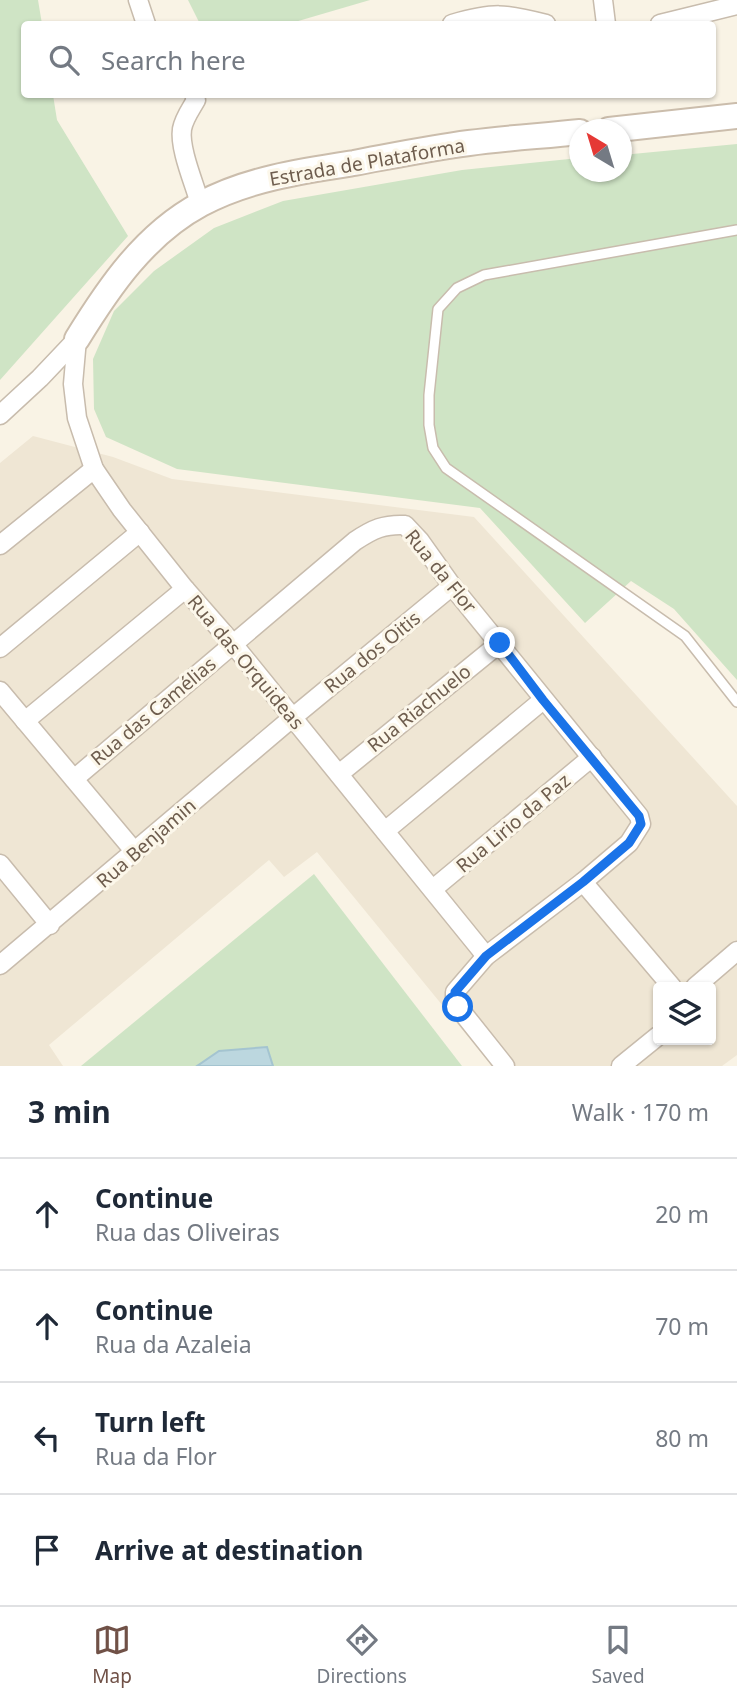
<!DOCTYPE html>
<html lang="en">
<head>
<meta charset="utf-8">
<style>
	:root { --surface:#fff; --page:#f2f2f3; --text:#1f2937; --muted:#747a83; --line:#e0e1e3; --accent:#705147 }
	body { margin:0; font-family:"Noto Sans",sans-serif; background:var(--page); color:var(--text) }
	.controls { position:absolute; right:21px; bottom:21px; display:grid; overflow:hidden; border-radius:7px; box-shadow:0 2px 5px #0004 }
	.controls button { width:63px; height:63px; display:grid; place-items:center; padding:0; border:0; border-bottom:2px solid var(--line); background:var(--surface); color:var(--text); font:35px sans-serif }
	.compass { position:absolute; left:569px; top:119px; width:63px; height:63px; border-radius:50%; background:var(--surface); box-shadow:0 2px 5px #0004; rotate:322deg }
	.stop { position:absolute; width:21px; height:21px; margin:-16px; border:5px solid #1a73e8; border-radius:50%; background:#fff }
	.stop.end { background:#1a73e8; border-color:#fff; box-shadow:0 2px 7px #0008 }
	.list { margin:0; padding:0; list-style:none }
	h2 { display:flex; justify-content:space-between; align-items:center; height:91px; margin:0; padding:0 28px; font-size:30px }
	h2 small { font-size:23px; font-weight:400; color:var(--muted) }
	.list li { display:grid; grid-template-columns:46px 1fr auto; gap:21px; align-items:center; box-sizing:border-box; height:112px; padding:0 28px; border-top:2px solid var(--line) }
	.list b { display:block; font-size:26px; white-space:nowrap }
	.list p { margin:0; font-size:23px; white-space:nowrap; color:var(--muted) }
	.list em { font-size:23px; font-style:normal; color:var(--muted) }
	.icon { flex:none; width:38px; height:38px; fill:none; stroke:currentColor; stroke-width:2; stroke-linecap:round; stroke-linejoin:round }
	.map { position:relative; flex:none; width:737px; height:1066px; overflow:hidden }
	.search { position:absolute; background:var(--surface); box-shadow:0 2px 5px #0004; left:21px; right:21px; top:21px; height:77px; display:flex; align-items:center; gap:18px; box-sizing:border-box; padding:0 24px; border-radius:7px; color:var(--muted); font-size:26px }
	.sheet { height:539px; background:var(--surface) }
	nav { display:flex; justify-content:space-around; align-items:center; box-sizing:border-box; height:98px; border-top:2px solid var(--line); background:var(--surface); font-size:19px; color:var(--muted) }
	nav a { display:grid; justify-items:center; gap:4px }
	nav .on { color:var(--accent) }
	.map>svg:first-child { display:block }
</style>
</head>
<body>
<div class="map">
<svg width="737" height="1066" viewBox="0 0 737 1066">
	<rect width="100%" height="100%" fill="#f9f3e5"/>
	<path fill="#efe6d4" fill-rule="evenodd" d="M33 436 113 457 172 479 474 517 737 806V1055L722 1066H492L317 852 284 877 269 860 49 1045 63 1066H0V463ZM658 987H711V1040H658Z"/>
	<g fill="#cfe4c5">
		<path d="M0 0H38L42 24H24V94L53 95 57 120 128 236 0 380Z"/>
		<path d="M188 0H370L288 24H200Z"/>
		<path d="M737 144V680L674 609 631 581 585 623 480 508 177 469 106 437 94 409 93 359 114 311 154 271 214 228 283 201 462 170 579 158 580 172H622V155Z"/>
		<path d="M314 874 462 1066H81Z"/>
	</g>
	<path fill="#bcd7df" stroke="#a4c4d0" stroke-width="2" d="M267 1047 273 1066H197L219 1051Z"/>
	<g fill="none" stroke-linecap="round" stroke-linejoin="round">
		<defs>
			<path id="lane" d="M737 230 484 275 457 288 438 309 429 395V425L433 448 446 468 685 636 737 702"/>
			<g id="street">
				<path d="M138 0 146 24"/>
				<path d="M603 0 606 24"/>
				<path d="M452 24C494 12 504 13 546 24"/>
				<path d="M660 24 737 5"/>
				<path d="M194 94 196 100C191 109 184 118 182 129 179 149 195 185 200 204"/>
				<path d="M77 339 73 384 77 418 94 469 122 510 185 589 233 644 486 956"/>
				<path d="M0 415 40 378 77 339"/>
				<path d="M0 545 94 469"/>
				<path d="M0 648 140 532"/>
				<path d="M0 691 135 852"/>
				<path d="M25 721 185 589"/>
				<path d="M339 774 500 643"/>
				<path d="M74 779 355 541C373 529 384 524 405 525L420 541 452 586 639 816 641 824 629 843 583 882 486 956 455 992V1000L458 1007 505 1066"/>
				<path d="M385 831 543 700"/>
				<path d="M0 864 50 925"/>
				<path d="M583 882 672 987"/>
				<path d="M433 889 592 757"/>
				<path d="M0 965 292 718 452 586"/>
				<path d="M695 987 737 951"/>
				<path d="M621 1066 658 1036"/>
			</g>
			<g id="secondary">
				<path d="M609 130 737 116"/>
				<path d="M77 339C109 287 145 234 201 204 247 179 302 171 354 163 392 156 430 148 469 143 505 138 543 136 580 132"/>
			</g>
		</defs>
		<use href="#lane" stroke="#c8bcad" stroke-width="12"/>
		<use href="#street" stroke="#c8bcad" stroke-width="21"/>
		<use href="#secondary" stroke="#cbbdac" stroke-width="28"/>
		<use href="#lane" stroke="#fff" stroke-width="9"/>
		<use href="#street" stroke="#fff" stroke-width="18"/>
		<use href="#secondary" stroke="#fff" stroke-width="24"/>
	</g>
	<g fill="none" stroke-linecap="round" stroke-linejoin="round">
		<path stroke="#1a73e8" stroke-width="9" d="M458 1007 455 1000V992L486 956 583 882 629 843 641 824 639 816 543 700 500 643"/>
	</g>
	<g text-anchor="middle" stroke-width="6" stroke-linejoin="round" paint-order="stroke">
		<g font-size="19" fill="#6e5d4e" stroke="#fcf7ea">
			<text transform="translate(367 162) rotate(-10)" y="7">Estrada de Plataforma</text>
			<text transform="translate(441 571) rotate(51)" y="7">Rua da Flor</text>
			<text transform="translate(372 652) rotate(-39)" y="7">Rua dos Oitis</text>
			<text transform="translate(246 662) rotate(50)" y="7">Rua das Orquideas</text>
			<text transform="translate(419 708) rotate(-39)" y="7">Rua Riachuelo</text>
			<text transform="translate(153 711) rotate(-40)" y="7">Rua das Camélias</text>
			<text transform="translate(513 823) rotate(-40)" y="7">Rua Lirio da Paz</text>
			<text transform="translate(146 843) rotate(-41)" y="7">Rua Benjamin</text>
		</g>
	</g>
</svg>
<div class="controls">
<button><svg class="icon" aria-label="layers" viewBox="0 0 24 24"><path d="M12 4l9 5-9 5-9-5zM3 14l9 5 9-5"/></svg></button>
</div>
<svg class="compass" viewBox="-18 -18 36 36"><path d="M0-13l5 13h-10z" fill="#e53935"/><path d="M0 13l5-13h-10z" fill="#747a83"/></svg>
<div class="stop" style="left:458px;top:1007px"></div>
<div class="stop end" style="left:500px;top:643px"></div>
<div class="search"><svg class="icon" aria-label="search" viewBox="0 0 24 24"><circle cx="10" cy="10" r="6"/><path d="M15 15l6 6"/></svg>Search here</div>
</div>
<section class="sheet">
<h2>3 min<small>Walk · 170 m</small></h2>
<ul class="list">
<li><svg class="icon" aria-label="ahead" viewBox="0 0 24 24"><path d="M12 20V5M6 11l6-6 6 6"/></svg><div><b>Continue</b><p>Rua das Oliveiras</p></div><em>20 m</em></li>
<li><svg class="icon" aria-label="ahead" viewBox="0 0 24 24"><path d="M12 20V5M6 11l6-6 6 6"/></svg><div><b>Continue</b><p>Rua da Azaleia</p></div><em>70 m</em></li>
<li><svg class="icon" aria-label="left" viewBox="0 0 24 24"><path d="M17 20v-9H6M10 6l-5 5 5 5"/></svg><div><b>Turn left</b><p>Rua da Flor</p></div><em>80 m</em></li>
<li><svg class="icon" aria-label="arrive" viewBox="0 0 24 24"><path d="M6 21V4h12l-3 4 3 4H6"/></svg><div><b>Arrive at destination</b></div></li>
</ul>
</section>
<nav>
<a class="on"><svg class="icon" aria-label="map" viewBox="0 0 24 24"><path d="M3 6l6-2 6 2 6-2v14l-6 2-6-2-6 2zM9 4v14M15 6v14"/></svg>Map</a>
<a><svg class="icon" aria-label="directions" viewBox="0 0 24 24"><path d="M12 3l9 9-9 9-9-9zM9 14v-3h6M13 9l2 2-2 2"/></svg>Directions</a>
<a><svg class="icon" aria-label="saved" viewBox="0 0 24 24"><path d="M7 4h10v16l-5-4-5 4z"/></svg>Saved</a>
</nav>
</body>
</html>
